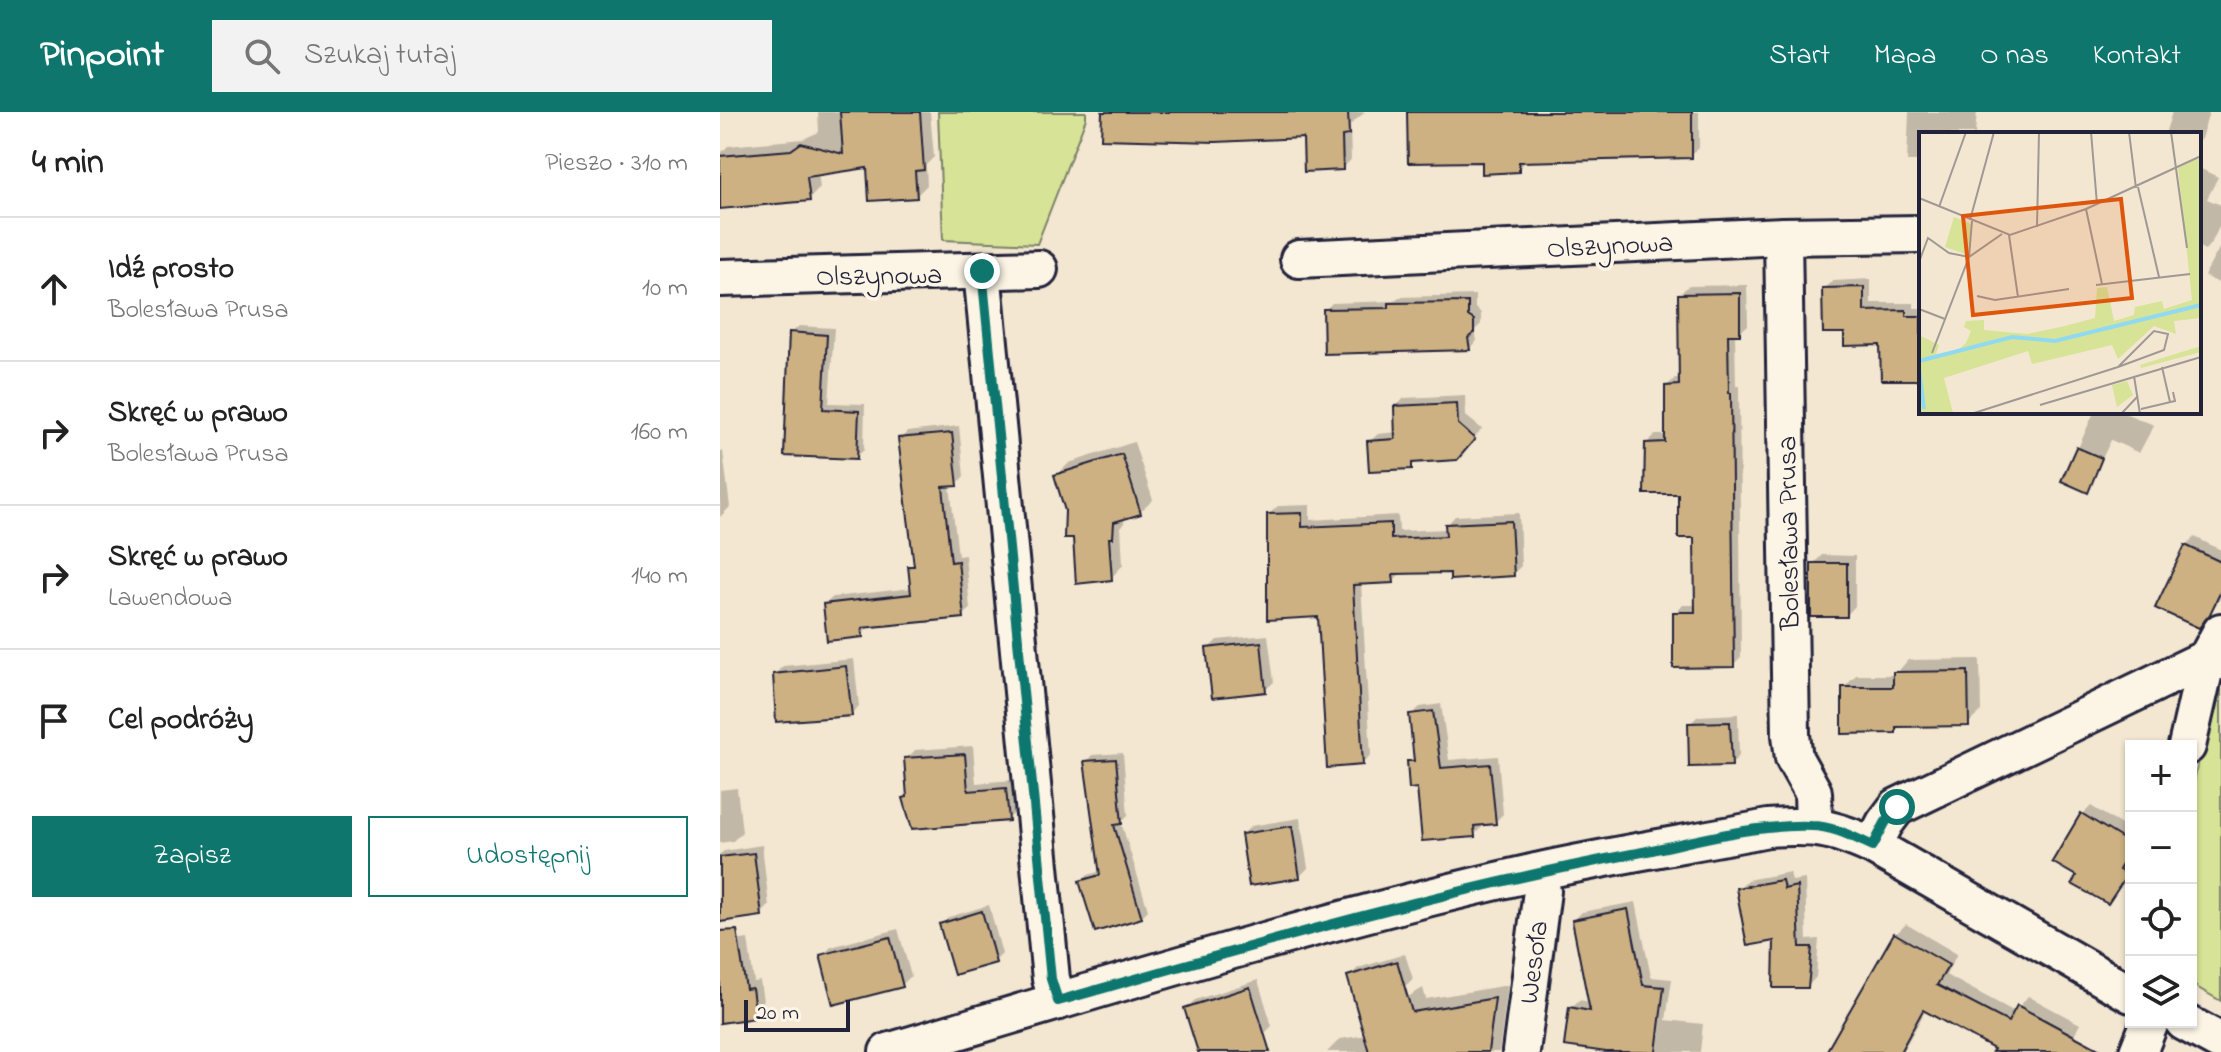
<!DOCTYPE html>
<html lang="pl">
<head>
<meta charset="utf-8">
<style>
	:root { --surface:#fff; --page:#f2f2f2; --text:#222; --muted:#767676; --line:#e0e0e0; --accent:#0f766e }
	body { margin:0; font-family:"Indie Flower",sans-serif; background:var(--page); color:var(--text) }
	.controls { position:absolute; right:24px; bottom:24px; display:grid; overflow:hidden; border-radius:0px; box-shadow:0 2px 6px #0004 }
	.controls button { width:72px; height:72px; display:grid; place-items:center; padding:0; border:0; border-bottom:2px solid var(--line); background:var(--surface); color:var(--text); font:40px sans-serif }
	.scale { position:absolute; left:24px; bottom:20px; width:106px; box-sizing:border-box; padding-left:8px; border:4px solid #22223b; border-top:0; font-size:22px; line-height:28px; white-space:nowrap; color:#22223b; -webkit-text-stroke:6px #fcf5e5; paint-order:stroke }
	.stop { position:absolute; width:24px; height:24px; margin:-18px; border:6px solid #0f766e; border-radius:50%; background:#fff }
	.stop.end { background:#0f766e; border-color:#fff; box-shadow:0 2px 8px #0008 }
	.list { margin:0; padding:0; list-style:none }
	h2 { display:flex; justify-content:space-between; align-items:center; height:104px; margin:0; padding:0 32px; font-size:34px }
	h2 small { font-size:26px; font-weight:400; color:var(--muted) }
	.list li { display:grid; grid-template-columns:52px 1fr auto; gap:24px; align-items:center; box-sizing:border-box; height:144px; padding:0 32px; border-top:2px solid var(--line) }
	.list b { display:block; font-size:30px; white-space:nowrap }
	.list p { margin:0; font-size:26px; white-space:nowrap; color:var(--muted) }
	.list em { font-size:26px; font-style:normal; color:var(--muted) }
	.actions { display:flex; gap:16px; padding:24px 32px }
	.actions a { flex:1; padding:18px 0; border:2px solid var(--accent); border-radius:0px; text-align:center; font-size:28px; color:var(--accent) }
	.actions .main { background:var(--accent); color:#fff }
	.icon { flex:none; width:44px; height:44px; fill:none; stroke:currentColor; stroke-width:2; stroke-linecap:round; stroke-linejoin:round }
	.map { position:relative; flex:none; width:1501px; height:940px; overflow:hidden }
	header { display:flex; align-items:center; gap:48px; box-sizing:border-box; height:112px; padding:0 40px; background:var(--accent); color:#fff }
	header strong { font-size:38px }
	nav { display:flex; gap:44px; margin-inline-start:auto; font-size:28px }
	.search { width:560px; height:72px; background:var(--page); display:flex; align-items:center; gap:20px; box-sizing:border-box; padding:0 28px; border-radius:0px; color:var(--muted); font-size:30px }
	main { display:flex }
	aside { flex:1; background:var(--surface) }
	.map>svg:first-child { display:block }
</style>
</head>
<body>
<header>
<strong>Pinpoint</strong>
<div class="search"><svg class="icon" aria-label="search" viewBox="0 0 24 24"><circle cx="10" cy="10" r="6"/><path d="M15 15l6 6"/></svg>Szukaj tutaj</div>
<nav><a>Start</a><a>Mapa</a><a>O nas</a><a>Kontakt</a></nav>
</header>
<main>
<aside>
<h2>4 min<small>Pieszo · 310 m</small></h2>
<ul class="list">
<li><svg class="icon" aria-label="ahead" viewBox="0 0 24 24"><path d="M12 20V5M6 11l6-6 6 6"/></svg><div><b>Idź prosto</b><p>Bolesława Prusa</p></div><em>10 m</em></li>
<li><svg class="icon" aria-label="right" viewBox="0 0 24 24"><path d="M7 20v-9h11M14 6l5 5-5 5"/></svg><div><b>Skręć w prawo</b><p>Bolesława Prusa</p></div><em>160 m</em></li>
<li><svg class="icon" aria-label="right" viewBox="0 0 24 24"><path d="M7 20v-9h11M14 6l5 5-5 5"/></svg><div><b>Skręć w prawo</b><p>Lawendowa</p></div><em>140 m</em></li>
<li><svg class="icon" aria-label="arrive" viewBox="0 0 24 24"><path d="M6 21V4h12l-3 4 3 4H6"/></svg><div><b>Cel podróży</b></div></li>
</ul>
<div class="actions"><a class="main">Zapisz</a><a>Udostępnij</a></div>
</aside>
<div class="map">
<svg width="1501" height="940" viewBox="0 0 1501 940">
	<rect width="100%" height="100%" fill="#f3e7d1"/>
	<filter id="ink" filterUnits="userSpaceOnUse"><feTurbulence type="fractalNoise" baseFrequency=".0125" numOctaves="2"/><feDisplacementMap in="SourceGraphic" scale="16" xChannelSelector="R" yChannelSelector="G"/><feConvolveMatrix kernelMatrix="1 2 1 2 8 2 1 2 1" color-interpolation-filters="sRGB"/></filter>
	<g filter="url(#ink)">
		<g fill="#d7e396" stroke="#7c8268" stroke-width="2">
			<path d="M218 0H366V6L317 132 223 128Z"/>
			<path d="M1498 565 1501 566V889L1471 872V682Z"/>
		</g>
		<g fill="#0003">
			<path d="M98 0H210L214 45 206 53 207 73 196 84 149 53 98 61 100 76 89 87 0 79V42L8 34 83 27 99 20Z"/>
			<path d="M384 0H645L630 13 631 48 622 56 585 23Z"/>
			<path d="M689 0H979V36L971 44 806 48 798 58 764 48Z"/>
			<path d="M1189 0H1257L1255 22H1201V49H1187Z"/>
			<path d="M1452 0H1489L1481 27 1479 28V22H1445Z"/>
			<path d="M1479 56 1498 65 1487 87 1501 93V111L1492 130 1485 138 1479 135Z"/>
			<path d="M1501 133V172L1484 164Z"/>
			<path d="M1151 167V191H1194V196H1201V266L1162 231 1126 219 1104 177 1113 169Z"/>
			<path d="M1027 173 1028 213 1019 221H1015L1016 273H1019L1021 545 1013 553 955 501 963 493H977L976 424 960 379 927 331 935 323H947V274L955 266H961L960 182 968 174Z"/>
			<path d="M755 183V196L761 201V212L755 218 757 229 750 236 605 198 612 191 674 189 679 185Z"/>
			<path d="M79 214 114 216 109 291 145 292 144 338 136 345 66 342 71 221Z"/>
			<path d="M745 283 746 304 762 317 745 337 697 348 691 355 649 330 658 322 677 320 676 295 684 286Z"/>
			<path d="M1374 300H1402L1434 313 1419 341 1391 328 1367 378 1344 368Z"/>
			<path d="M239 314 244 364 237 372 230 373 238 444 245 443 250 497 243 504 149 514 142 523 105 492 113 485 192 476 190 455 195 450 180 327 187 320Z"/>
			<path d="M414 330 433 388 420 400 405 405 404 411 401 415 403 453 391 466 354 424 336 364 349 351Z"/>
			<path d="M3 339 10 395 0 405V340Z"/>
			<path d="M590 393V408L678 403 679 419 727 417V413L735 404 799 401 801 454 793 462 732 459 682 460 673 469 641 471 651 643 642 651 600 503 549 402 558 394Z"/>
			<path d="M1475 425 1501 438V485L1487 505 1466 434Z"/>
			<path d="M1102 443 1135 444V494L1127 503 1093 452Z"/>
			<path d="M548 523 554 570 545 578 489 536 497 528Z"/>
			<path d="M134 547 139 594 131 602 55 562 63 554Z"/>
			<path d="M1260 547 1261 599 1248 612 1182 613 1175 619 1124 576 1136 563H1175L1188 548Z"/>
			<path d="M721 592 729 648 778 644 783 702 775 710 762 711V715L754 723 699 673 689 650 696 643 691 603 700 595Z"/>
			<path d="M1018 602 1019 644 1011 652 970 612 978 604Z"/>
			<path d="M253 634 256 671 293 668 297 699 288 707 185 686 189 682 187 647 195 638Z"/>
			<path d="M403 641 408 703 401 710 428 798 421 805 361 770 368 763 382 759 366 650 372 643Z"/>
			<path d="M17 676 22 720 13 729 0 731V678Z"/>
			<path d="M1371 694 1411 719V740L1406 749 1411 752V758L1388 789 1359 763 1362 703Z"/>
			<path d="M580 706 588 756 579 765 523 722 531 714Z"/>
			<path d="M42 733 49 794 41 802 0 783V742L4 739Z"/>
			<path d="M1070 760 1072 769 1085 767 1087 828 1099 827 1096 865 1088 874 1056 826 1018 777 1027 768Z"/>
			<path d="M916 790 931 865 952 867 946 908 983 912 980 940H893L851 896 859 888 870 890 854 808 862 800Z"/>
			<path d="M269 793 282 842 275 849 222 812 229 805Z"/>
			<path d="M1186 812 1237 842 1226 863 1295 900 1308 884 1360 912 1345 940H1270L1273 934 1206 898 1182 940H1127L1113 932 1176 822Z"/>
			<path d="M178 817 191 864 182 873 102 844 111 835Z"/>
			<path d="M28 827 34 870 40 869 44 896 36 904 0 909V831Z"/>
			<path d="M685 842 693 867 684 875 629 865 638 856Z"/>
			<path d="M538 868 552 914 544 922 491 940H480L466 896 475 888Z"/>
			<path d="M788 873 779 940H607L620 927 646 923 659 902 703 876 706 887Z"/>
		</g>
		<g fill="#cdb182" stroke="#22223b" stroke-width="2">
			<path d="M120 0H200L204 58 195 59 197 86 149 89 147 56 87 65 90 89 0 97V44L71 38 81 31 123 42Z"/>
			<path d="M382 0H628L629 23 622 24 623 58 584 60 583 26 496 30 381 27Z"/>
			<path d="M687 0H972V46L799 50V60L762 62V50L688 51Z"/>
			<path d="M1144 175V199L1186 198V204H1201V268H1161L1160 233 1124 234V221H1103L1102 176Z"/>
			<path d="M1020 181V223H1008L1009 281H1011L1014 555 953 556V500H975L974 426H958V382H924L925 331 945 330V274L959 273 958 182Z"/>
			<path d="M748 190V204L754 208V221L748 226 750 238 604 242 603 197 669 196V191Z"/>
			<path d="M69 220 107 223 103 297 139 299 137 347 64 344Z"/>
			<path d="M737 291 738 312 755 327 737 348 692 351V357L649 359 647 329 675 327 674 294Z"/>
			<path d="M232 321 238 374 223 375 231 450 238 449 244 506 142 516 143 525 107 529 103 492 191 482 188 454H194L178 326Z"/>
			<path d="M1356 335 1382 346 1368 381 1341 369Z"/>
			<path d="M402 342 421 402 394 410 393 426H389L392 468 356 472 353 426H344L345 399 334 363Z"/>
			<path d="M582 401V415L671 411V427L726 424 725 412 791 409 794 464 730 468V461L673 462 674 471 633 473 643 653 607 656 598 505 547 508V402Z"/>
			<path d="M1465 433 1501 450V479L1490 502 1479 516 1435 496Z"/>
			<rect x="1091" y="451" width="36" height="54"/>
			<path d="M541 530 546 580 492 586 486 536Z"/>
			<path d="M126 554 132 604 56 610 53 562Z"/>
			<path d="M1248 559 1249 614 1176 615V621L1122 622V575H1173V560Z"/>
			<path d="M713 599 721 656 770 652 776 712 754 714 755 725 702 729 697 676 689 677 687 649H694L689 602Z"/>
			<path d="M1010 610 1012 654 969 655 968 611Z"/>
			<path d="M245 642 248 679 286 676 289 709 192 717 183 686 187 685 184 646Z"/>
			<path d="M396 647 402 712 394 713 422 806 375 820 359 769 380 763 364 649Z"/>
			<path d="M1361 701 1411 732V737L1399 758 1407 763 1388 792 1352 772 1356 764 1332 750Z"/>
			<path d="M572 714 580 766 529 774 521 722Z"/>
			<path d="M34 741 42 804 0 810V745Z"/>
			<path d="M1062 768 1064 777 1077 774 1080 835H1092L1088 876H1053L1054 829 1027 834 1016 776Z"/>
			<path d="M908 797 923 873 944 875 936 940H886L844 934 849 895 870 899 852 808Z"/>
			<path d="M262 799 276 851 234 863 219 812Z"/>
			<path d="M17 818 26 877 32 876 36 906 0 911V819Z"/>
			<path d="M1174 821 1229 853 1217 873 1288 910 1297 893 1384 940H1272L1274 937 1203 898 1180 940H1106Z"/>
			<path d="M170 825 183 875 113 893 100 843Z"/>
			<path d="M677 849 692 900 775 886 768 940H649L627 864Z"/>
			<path d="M530 875 550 940H478L464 896Z"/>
		</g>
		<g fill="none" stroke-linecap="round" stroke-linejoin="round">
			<defs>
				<g id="minor">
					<path d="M1063 124 1071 623 1074 646 1093 680 1094 714"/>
					<path d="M579 147 1063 124 1201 122"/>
					<path d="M262 159 331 867 338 889"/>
					<path d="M0 166 319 157"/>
					<path d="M1467 634 1487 546 1501 520"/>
					<path d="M1153 734 1165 711 1177 695 1487 546 1501 549"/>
					<path d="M1464 910 1501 930"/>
					<path d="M168 940C383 876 597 809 816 760 893 743 971 731 1048 716 1094 713 1111 715 1153 734L1411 882"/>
					<path d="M801 940 822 779 817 760"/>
					<path d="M1418 940 1430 910"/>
				</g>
			</defs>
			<use href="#minor" stroke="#22223b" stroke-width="42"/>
			<use href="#minor" stroke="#fcf5e5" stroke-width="36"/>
		</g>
	</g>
	<g fill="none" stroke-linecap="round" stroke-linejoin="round" filter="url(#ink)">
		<path stroke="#0f766e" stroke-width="10" d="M262 159 331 867 338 889C528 835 718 779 912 742 970 731 1031 712 1091 714 1113 714 1133 725 1153 734L1165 711 1177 695"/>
	</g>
	<g text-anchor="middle" stroke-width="7" stroke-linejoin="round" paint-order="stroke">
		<g font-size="28" fill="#22223b" stroke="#fcf5e5">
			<text transform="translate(890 132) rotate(-3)" y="10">Olszynowa</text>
			<text transform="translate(159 162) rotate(-1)" y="10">Olszynowa</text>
			<text transform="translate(1067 421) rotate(-91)" y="10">Bolesława Prusa</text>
			<text transform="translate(812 850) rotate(-83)" y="10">Wesoła</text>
		</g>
	</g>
	<g transform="translate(1199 20)">
		<rect width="282" height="282" fill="#f3e7d1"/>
		<path d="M282 25V186L255 189 257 202 235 194 199 227 193 213 113 232 109 219 25 246 34 281 0 280V203L20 213 17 222 37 220 47 211 52 199 45 195 47 189 65 188V198L108 202 146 194 176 186 178 156 188 155 195 189 215 183 216 175 243 169 245 177 273 168 259 36ZM35 85 52 92 49 123 26 115ZM282 214V220L222 236 221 233ZM208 249 214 263 198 275 193 253Z" fill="#d7e396"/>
		<path fill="none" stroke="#90daf1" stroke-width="4" d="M0 229 93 205 136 209 282 173M0 236 5 277"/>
		<path fill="none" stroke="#9f9895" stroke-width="2" d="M172 0 178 72M210 0 217 56M252 0 268 116M219 55 240 145M0 66 91 103 167 77 282 24M20 75 47 0M167 77 183 152M51 88 75 0M118 95 120 0M90 103 99 165M0 130 9 106 30 121 50 125 83 102M177 153 271 142M58 164 76 168 150 157M0 177 26 187M13 221 50 125 53 89M243 235 251 270M215 244 221 282M121 273 282 225M222 277 256 269 254 260M52 282 199 235 245 218 249 202 235 199 199 235M202 282 219 264"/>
		<path fill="#de560e" fill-opacity="0.15" stroke="#de560e" stroke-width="4" d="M202 67 213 166 54 183 44 84Z"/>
		<rect width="282" height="282" fill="none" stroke="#22223b" stroke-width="4"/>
	</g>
</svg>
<div class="controls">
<button>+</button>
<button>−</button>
<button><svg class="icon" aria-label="locate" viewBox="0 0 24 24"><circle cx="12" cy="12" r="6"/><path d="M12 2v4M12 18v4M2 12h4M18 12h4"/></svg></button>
<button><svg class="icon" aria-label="layers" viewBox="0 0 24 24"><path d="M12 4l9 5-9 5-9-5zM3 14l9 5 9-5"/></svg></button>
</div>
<div class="scale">20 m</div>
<div class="stop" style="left:1177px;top:695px"></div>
<div class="stop end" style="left:262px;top:159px"></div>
</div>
</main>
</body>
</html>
